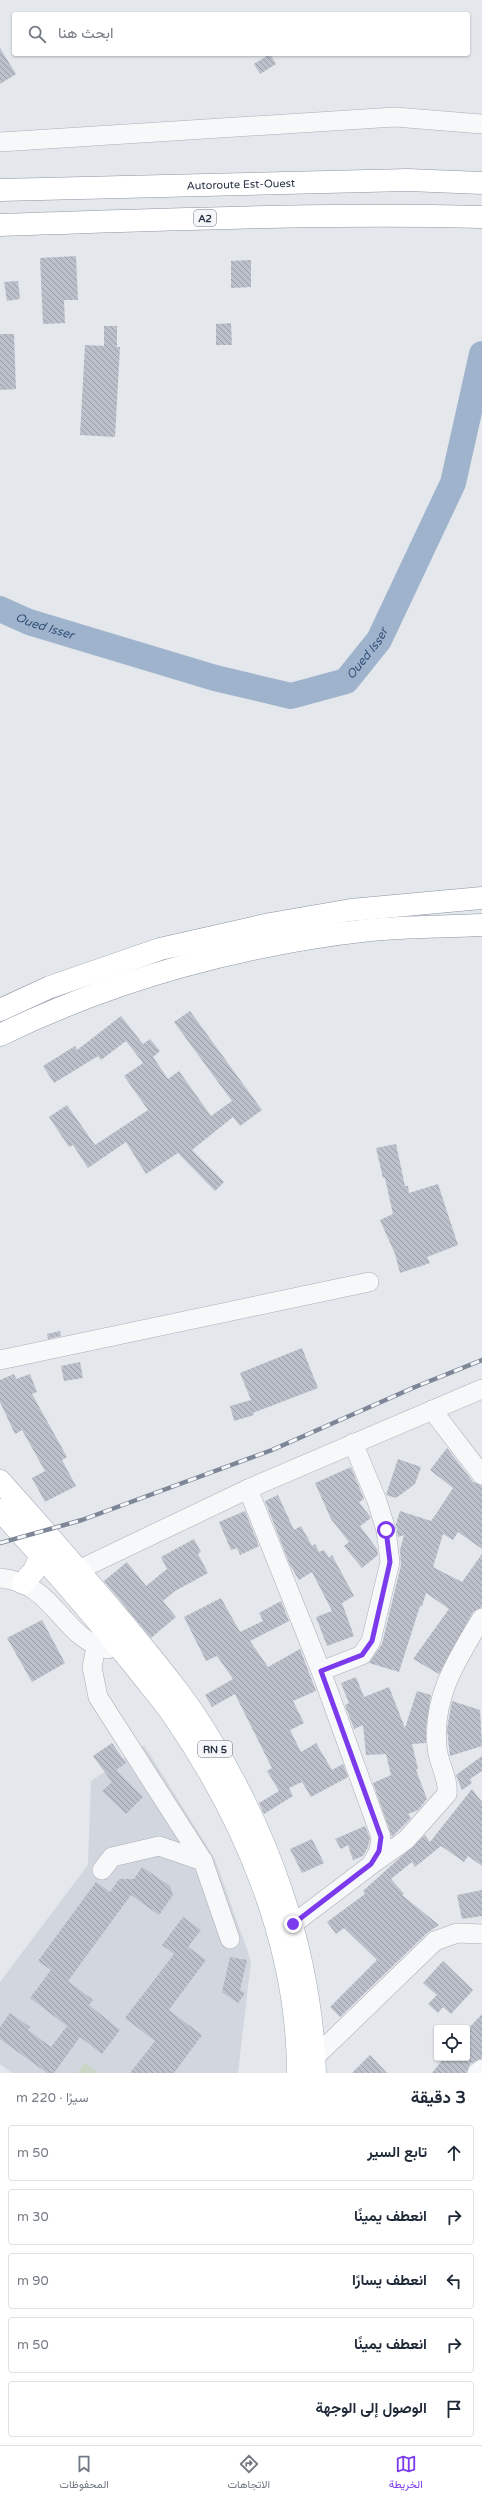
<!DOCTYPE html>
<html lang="ar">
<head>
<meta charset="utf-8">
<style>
	:root { --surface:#fff; --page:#f6f6f7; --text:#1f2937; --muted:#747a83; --line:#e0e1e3; --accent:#7c3aed }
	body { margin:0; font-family:"Varela Round",Vazirmatn,sans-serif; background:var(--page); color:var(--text); direction:rtl }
	.controls { position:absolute; right:12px; bottom:12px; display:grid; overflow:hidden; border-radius:4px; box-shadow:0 1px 3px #0004 }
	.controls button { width:36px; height:36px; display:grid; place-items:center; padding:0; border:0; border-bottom:1px solid var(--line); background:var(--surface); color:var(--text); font:20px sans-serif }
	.stop { position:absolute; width:12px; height:12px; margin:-9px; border:3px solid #7c3aed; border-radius:50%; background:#fff }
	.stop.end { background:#7c3aed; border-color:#fff; box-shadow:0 1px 4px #0008 }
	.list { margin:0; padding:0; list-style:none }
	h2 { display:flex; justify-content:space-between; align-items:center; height:52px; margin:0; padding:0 16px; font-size:17px }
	h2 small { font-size:13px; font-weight:400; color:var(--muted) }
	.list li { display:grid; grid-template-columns:26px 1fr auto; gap:12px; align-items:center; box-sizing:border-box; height:56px; margin:0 8px 8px; padding:0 8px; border:1px solid var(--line); border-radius:4px }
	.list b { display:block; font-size:15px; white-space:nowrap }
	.list em { font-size:13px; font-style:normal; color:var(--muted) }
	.icon { flex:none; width:22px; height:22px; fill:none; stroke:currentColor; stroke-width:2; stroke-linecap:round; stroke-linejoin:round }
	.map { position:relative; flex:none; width:482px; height:2073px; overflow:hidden; direction:ltr }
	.search { position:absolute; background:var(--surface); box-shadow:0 1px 3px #0004; left:12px; right:12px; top:12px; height:44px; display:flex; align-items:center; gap:10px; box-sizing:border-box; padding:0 14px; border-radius:4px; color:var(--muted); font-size:15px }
	.sheet { height:372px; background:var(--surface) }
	nav { display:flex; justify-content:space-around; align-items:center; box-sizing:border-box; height:56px; border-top:1px solid var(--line); background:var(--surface); font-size:11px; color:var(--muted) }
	nav a { display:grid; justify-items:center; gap:2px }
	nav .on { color:var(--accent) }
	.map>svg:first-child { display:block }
</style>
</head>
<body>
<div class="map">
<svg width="482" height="2073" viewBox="0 0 482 2073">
	<defs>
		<pattern id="building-back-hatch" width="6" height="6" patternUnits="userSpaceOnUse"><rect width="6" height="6" fill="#bbc0ca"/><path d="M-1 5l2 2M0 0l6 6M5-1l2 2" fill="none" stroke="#989da6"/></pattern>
	</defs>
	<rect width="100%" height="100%" fill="#e4e7ec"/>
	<path fill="#d2d6de" d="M144 1745 215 1859 251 1961 238 2073H12L0 2064V1982L88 1865 91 1781Z"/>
	<path fill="#c9d6c5" d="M85 2063 98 2073H77Z"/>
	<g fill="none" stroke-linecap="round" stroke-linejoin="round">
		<path stroke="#9fb4cc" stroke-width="26" id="s1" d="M0 609 29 622 215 678 291 696 346 681 379 640 453 483 482 354"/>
	</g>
	<g fill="url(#building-back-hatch)">
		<path d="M0 48 16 74 0 84Z"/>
		<path d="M270 54 276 64 260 74 254 64Z"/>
		<path d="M76 256 78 300H64L65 323 43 324 40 258Z"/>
		<path d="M251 260V287L231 288V261Z"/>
		<path d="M18 281 20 299 7 301 4 282Z"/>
		<path d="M231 323 232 345H216V324Z"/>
		<path d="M104 326H117V347H120L115 437 80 435 85 345 104 346Z"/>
		<path d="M0 334H14L16 389 0 390Z"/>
		<path d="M190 1011 262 1110 240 1126 233 1117 192 1150 224 1182 215 1191 178 1153 146 1174 126 1142 88 1168 73 1145 69 1147 49 1117 67 1105 95 1145 148 1110 124 1076 143 1063 126 1041 101 1060 98 1056 54 1083 43 1066 75 1046 77 1050 121 1016 143 1044 150 1039 160 1051 153 1057 168 1079 179 1071 211 1116 232 1101 174 1022Z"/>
		<path d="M396 1144 405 1186H408L409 1193 438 1184 458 1245 427 1257 430 1263 400 1273 395 1254 380 1220 393 1214 385 1178H383L376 1148Z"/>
		<path d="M60 1331 61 1336 48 1339 47 1334Z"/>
		<path d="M302 1348 318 1388 253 1413 254 1415 234 1421 230 1406 251 1400 240 1373Z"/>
		<path d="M80 1362 83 1378 64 1381 61 1366Z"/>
		<path d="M14 1374 16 1379 30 1374 37 1392 32 1394 67 1457 62 1460 76 1486 45 1502 32 1478 45 1471 22 1430 15 1434 0 1402V1380Z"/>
		<path d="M447 1448 473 1482 482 1486V1549L458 1532 453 1540 443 1534 433 1567 462 1582 482 1554V1607L473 1612 439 1674 413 1659 449 1609 426 1593 422 1606H420L399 1672 369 1663 382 1644 401 1565 400 1550 404 1535 398 1537 396 1524 400 1511 431 1521 436 1514 453 1488 430 1470Z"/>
		<path d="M398 1459 421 1467 415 1484 396 1498 386 1495Z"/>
		<path d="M351 1467 364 1499 359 1502 371 1518 360 1526 377 1549 378 1555 362 1568 344 1546 349 1542 331 1519 315 1483Z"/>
		<path d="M278 1495 294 1530 301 1526 312 1546 315 1544 319 1552 324 1550 329 1558 332 1555 354 1596 342 1603 354 1636 327 1646 316 1617 332 1611 312 1572 299 1580 290 1565 265 1501Z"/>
		<path d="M245 1511 259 1546 240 1555 237 1548 231 1550 219 1522Z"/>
		<path d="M194 1539 201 1552 198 1554 208 1573 175 1591 163 1601 176 1617 151 1638 104 1581 127 1562 146 1586 167 1569 161 1557Z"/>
		<path d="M221 1598 240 1632 263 1621 259 1613 281 1601 289 1621 250 1641 268 1667 300 1649 316 1691 293 1701 304 1723 290 1730 301 1752 316 1743 332 1770 343 1764 348 1777 311 1797 302 1782 289 1788 293 1796 264 1814 259 1803 279 1791 267 1771 272 1768 235 1694 212 1707 205 1695 233 1679 217 1656 206 1661 184 1617Z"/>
		<path d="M42 1620 65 1663 32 1682 7 1638Z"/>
		<path d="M356 1677 364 1697 389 1687 405 1728 417 1691 431 1695 426 1728V1743L412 1744 418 1769 416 1770 427 1799 418 1810 408 1814 411 1818 392 1837 373 1783 391 1775 386 1754 366 1755 363 1725 354 1729 345 1705 349 1703 341 1683Z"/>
		<path d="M452 1701 480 1710 482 1746 450 1756 447 1729Z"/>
		<path d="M112 1743 126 1763 116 1770 143 1797 126 1814 102 1791 112 1782 93 1756Z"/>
		<path d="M482 1756V1771L470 1779 472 1783 462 1790 456 1775Z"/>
		<path d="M472 1789 482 1802V1866L468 1856 464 1862 441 1846 415 1867 412 1862 391 1879 404 1894 402 1895 439 1925 427 1933 340 2017 330 2007 377 1960 344 1928 336 1934 327 1922 365 1894 363 1891 425 1835 430 1842Z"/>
		<path d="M365 1826 370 1838 368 1847 363 1856 353 1860 348 1845 341 1849 335 1839Z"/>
		<path d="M312 1839 324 1863 302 1873 290 1849Z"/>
		<path d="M142 1867 170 1886 173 1895 159 1915 131 1895 68 1981 93 2000 89 2005 120 2030 102 2054 80 2037 54 2073H47L0 2039V2027L10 2013 30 2027 28 2030 51 2047 67 2026 30 1998 51 1970 38 1961 96 1882 110 1892 119 1879H134Z"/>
		<path d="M482 1890V1916L462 1919 457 1895Z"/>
		<path d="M183 1917 201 1930 188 1947 206 1960 169 2010 202 2035 174 2073H130L155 2041 125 2018 174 1954 162 1945Z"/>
		<path d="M230 1957 247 1960 240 1990 245 1993 238 2003 222 1992Z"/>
		<path d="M443 1961 473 1990 451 2014 443 2007 438 2013 428 2004 437 1995 423 1983Z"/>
		<path d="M482 2014V2058L470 2064 466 2073H432L444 2058H467V2030Z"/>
		<path d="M370 2055 387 2073H352Z"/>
	</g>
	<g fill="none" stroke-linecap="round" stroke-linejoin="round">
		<defs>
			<g id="minor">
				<path d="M0 142 395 117 482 124"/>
				<path d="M0 1360 369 1282"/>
				<path d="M432 1410 482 1475"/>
				<path d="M248 1489 321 1671 381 1837 379 1851 371 1865 293 1924"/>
				<path d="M66 1576 248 1489 482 1389"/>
				<path d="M0 1578C57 1584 60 1638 108 1649"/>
				<path d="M96 1647 92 1667 98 1697 203 1861 230 1939"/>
				<path d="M321 1671 362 1655 371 1641 390 1562 386 1530 377 1501 353 1443"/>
				<path d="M372 1864 406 1840 447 1794C449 1778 438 1763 437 1747 432 1697 457 1659 482 1618"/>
				<path d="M102 1870 112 1857 159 1846 203 1861"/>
				<path d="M315 2057 435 1941 457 1933 482 1934"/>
				<path d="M477 2073 482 2069"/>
			</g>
			<g id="major">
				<path d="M0 1481C44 1530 87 1580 129 1630 155 1662 182 1694 204 1729 269 1833 311 1950 315 2073"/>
				<path d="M0 1510C47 1562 93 1614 137 1669 149 1685 164 1701 175 1718 246 1822 298 1946 298 2073"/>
				<path d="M23 1583 34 1571 41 1555"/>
			</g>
			<g id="highway">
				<path id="s2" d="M0 190 408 180 482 183"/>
				<path d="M0 225C161 220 321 213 482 217"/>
				<path d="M0 1010 50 987 160 949 270 924 351 910 482 898"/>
				<path d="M0 1035C115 979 243 944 370 930 407 926 445 927 482 925"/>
			</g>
		</defs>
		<use href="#minor" stroke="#a9aeb7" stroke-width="20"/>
		<use href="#major" stroke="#a3abb8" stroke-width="23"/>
		<use href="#highway" stroke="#8b94a3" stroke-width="23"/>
		<use href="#minor" stroke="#f7f8fa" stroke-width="19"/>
		<use href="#major" stroke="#fff" stroke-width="22"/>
		<use href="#highway" stroke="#fff" stroke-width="22"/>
		<defs>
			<path id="rail" d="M0 1543 82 1520 272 1450 415 1387 482 1360"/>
		</defs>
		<use href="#rail" stroke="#7d8696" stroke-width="4.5"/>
		<use href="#rail" stroke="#f4f6f9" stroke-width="3" stroke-dasharray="9" stroke-linecap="butt"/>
	</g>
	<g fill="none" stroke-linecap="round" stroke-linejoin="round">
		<path stroke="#7c3aed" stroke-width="5" d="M293 1924 371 1864 379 1851 381 1837 321 1671 362 1655 372 1641 390 1562 386 1530"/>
	</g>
	<g text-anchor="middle" stroke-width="4" stroke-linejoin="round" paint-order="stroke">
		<g fill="#f4f6f9" stroke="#676e7b" stroke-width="1">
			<rect x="194" y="210" width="22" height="16" rx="3"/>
			<rect x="198" y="1741" width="34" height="16" rx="3"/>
		</g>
		<g font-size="10" font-weight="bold" fill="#2b3445">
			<text x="205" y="222">A2</text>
			<text x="215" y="1753">RN 5</text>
		</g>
		<g font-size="11" fill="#2b3445" stroke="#f4f6f9">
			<text dy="4" stroke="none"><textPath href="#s2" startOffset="241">Autoroute Est-Ouest</textPath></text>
		</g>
		<g font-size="12" font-style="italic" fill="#34527a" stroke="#f4f6f9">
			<text dy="4" stroke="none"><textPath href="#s1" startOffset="48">Oued Isser</textPath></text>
			<text dy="4" stroke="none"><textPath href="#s1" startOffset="396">Oued Isser</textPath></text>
		</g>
	</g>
</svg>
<div class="controls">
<button><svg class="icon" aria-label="locate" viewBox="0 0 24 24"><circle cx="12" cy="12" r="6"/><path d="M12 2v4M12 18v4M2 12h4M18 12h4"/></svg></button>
</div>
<div class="stop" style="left:386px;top:1530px"></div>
<div class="stop end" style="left:293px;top:1924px"></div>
<div class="search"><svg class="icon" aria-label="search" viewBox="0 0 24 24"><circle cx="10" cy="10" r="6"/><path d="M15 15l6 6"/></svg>ابحث هنا</div>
</div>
<section class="sheet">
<h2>3 دقيقة<small>سيرًا · 220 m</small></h2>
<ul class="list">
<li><svg class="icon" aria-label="ahead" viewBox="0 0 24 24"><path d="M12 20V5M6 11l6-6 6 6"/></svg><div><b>تابع السير</b></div><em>50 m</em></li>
<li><svg class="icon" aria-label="right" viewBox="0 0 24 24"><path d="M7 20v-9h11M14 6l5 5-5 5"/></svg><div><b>انعطف يمينًا</b></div><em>30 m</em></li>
<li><svg class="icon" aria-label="left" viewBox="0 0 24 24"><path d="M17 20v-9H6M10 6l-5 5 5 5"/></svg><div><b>انعطف يسارًا</b></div><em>90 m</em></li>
<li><svg class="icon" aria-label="right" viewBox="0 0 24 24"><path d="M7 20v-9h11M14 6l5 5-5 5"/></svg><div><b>انعطف يمينًا</b></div><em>50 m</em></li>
<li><svg class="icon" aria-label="arrive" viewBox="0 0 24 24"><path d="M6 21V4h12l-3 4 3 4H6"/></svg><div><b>الوصول إلى الوجهة</b></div></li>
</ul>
</section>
<nav>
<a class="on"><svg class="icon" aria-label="map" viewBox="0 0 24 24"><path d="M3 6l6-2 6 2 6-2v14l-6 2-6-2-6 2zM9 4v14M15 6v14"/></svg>الخريطة</a>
<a><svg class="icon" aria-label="directions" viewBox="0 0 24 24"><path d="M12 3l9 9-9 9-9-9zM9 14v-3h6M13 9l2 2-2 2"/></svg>الاتجاهات</a>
<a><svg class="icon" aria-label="saved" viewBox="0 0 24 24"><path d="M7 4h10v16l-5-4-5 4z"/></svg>المحفوظات</a>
</nav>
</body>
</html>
